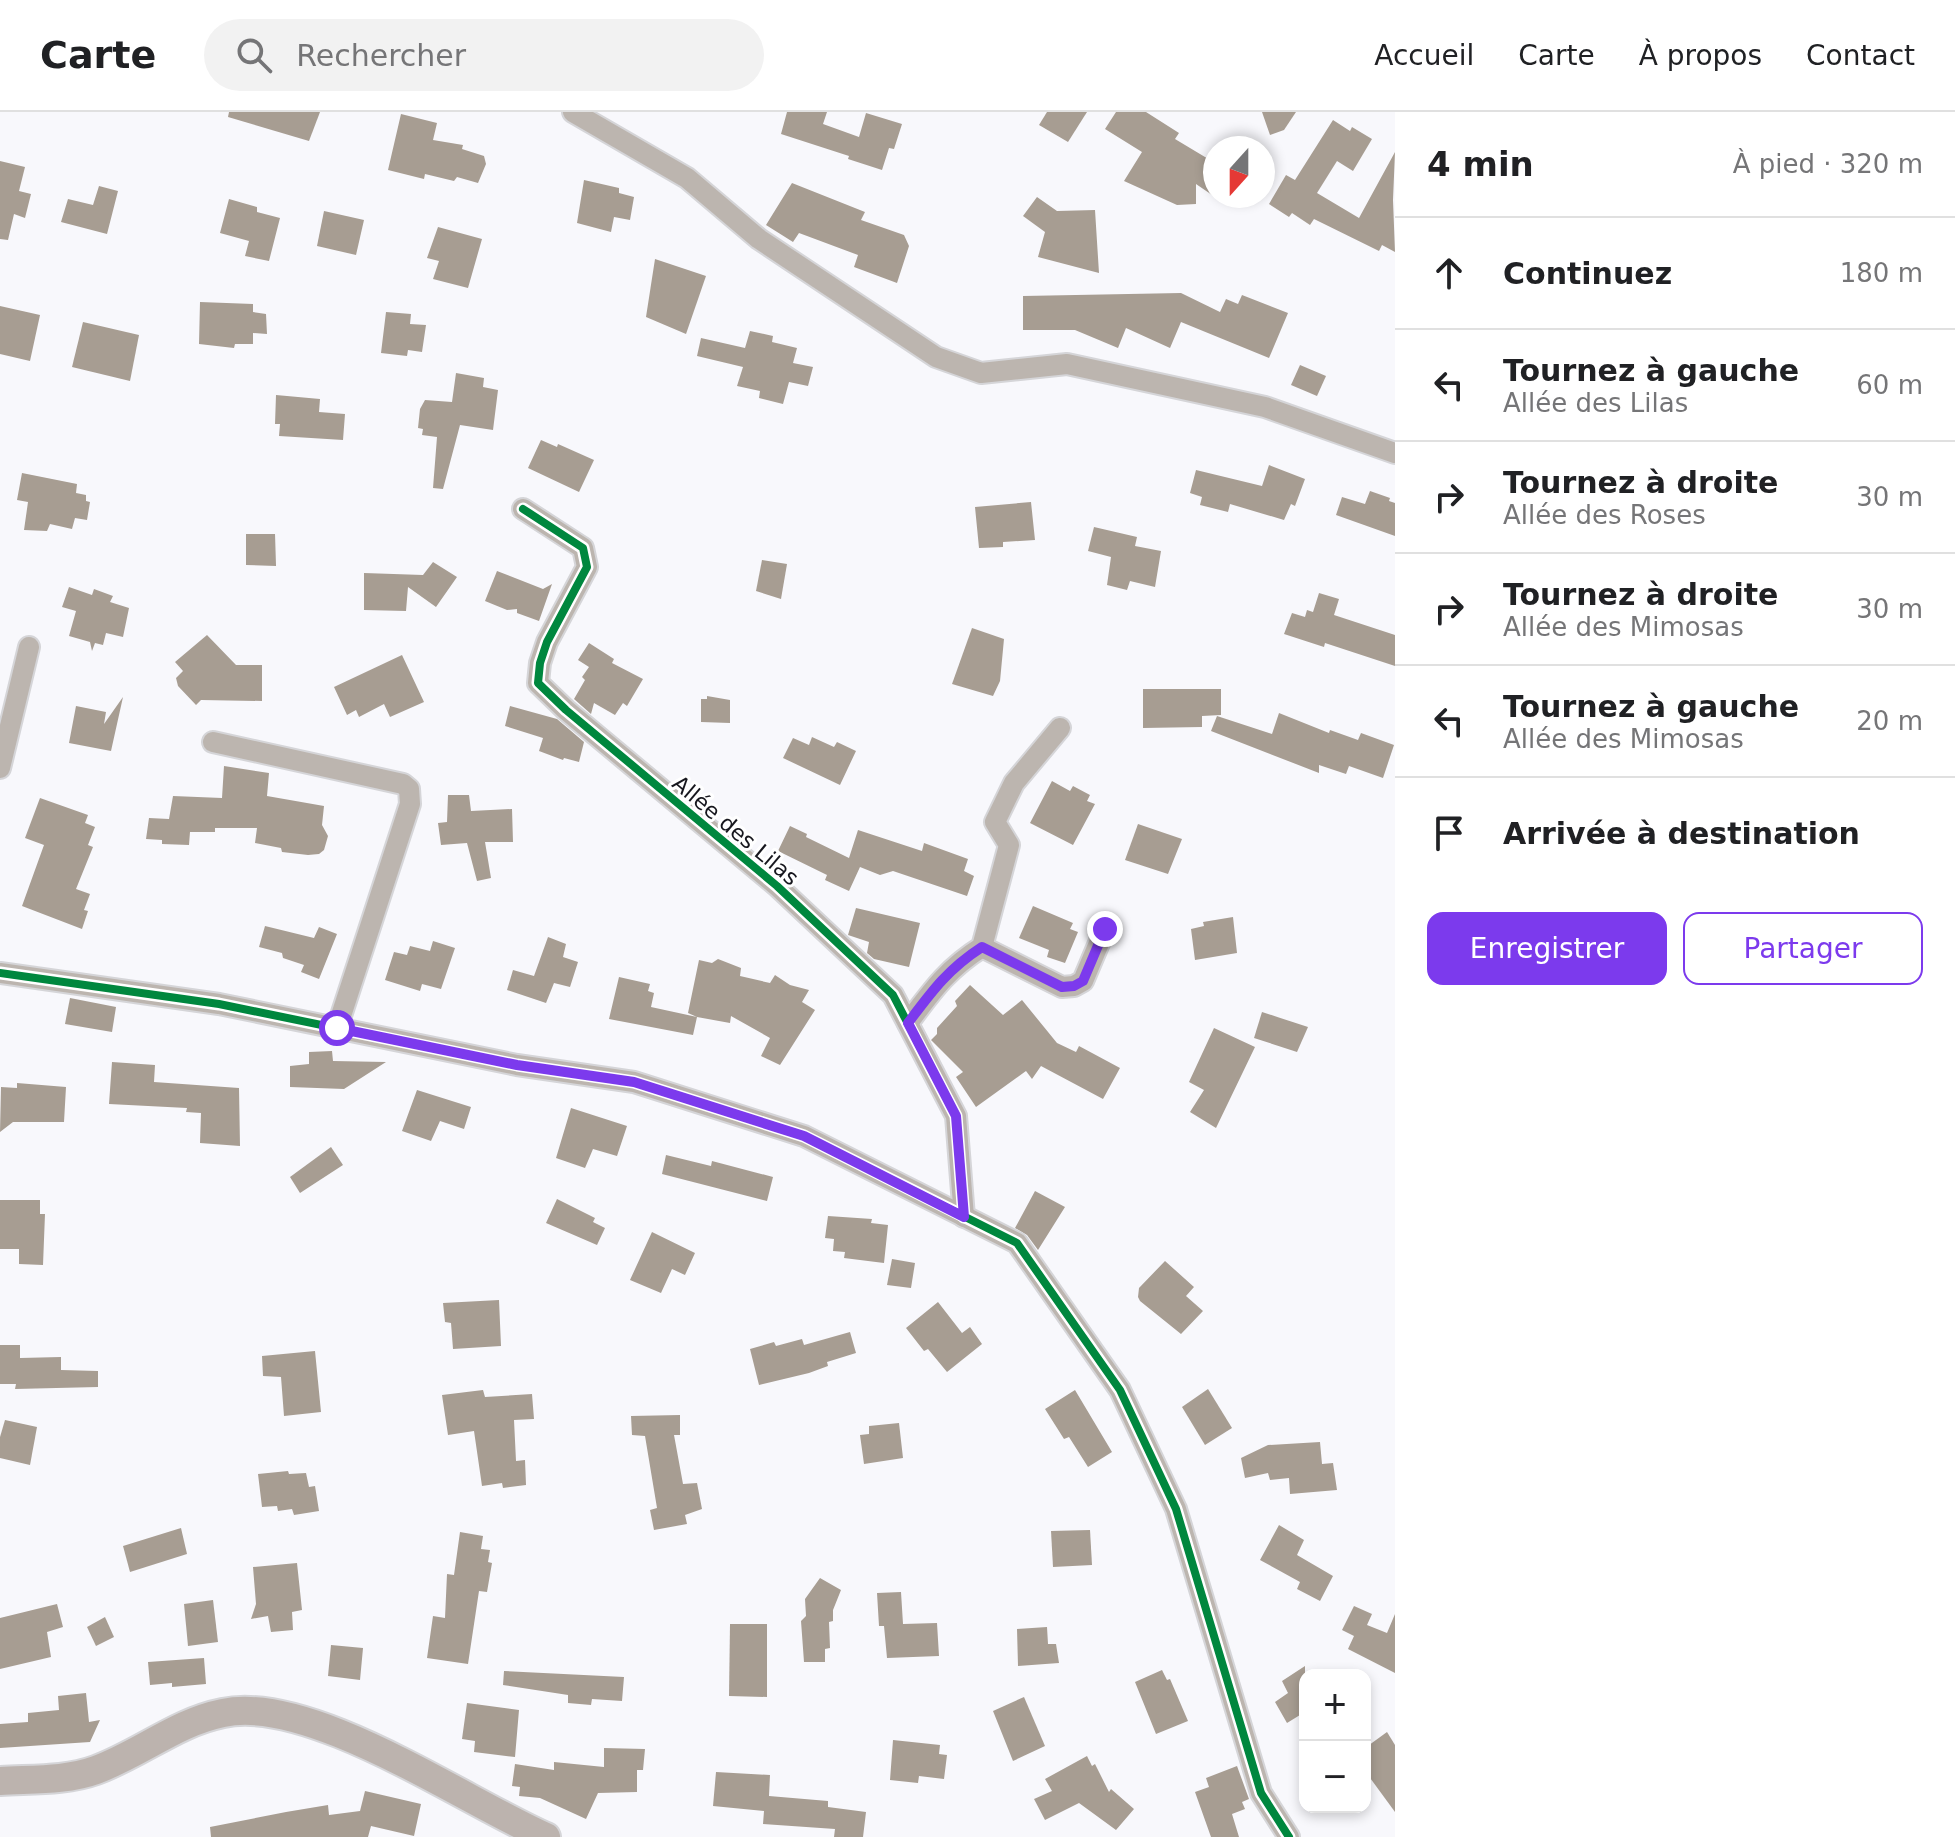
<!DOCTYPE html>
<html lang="fr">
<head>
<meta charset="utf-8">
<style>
	:root { --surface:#fff; --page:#f2f2f2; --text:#202124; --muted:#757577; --line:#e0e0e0; --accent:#7c3aed }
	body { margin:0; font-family:"DejaVu Sans",sans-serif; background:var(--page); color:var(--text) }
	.controls { position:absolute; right:24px; bottom:24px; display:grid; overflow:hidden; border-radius:16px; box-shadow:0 4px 12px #0003 }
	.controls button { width:72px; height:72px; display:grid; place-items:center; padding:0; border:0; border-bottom:2px solid var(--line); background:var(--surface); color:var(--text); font:40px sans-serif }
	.compass { position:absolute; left:1203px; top:24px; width:72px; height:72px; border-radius:50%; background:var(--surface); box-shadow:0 4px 12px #0003; rotate:201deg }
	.stop { position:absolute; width:24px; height:24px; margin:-18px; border:6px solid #7c3aed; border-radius:50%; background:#fff }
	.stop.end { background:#7c3aed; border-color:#fff; box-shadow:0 2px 8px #0008 }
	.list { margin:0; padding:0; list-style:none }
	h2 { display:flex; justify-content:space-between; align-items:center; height:104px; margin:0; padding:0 32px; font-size:34px }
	h2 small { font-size:26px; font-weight:400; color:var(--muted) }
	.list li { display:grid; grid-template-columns:52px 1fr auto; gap:24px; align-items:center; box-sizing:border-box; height:112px; padding:0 32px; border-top:2px solid var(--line) }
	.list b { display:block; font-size:30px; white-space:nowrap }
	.list p { margin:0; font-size:26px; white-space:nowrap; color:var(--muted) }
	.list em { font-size:26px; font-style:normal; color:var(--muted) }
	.actions { display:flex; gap:16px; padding:24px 32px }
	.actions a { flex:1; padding:18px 0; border:2px solid var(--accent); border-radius:16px; text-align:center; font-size:28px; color:var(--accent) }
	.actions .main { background:var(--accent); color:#fff }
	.icon { flex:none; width:44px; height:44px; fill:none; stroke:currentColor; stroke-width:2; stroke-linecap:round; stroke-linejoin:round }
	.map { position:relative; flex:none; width:1395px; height:1725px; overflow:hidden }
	header { display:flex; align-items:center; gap:48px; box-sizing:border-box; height:112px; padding:0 40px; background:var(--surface); border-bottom:2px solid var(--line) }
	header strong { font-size:38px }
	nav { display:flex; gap:44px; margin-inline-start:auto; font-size:28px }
	.search { width:560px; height:72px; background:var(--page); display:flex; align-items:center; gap:20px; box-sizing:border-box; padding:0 28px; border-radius:44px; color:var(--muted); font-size:30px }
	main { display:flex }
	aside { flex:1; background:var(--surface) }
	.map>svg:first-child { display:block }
</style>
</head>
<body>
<header>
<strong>Carte</strong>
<div class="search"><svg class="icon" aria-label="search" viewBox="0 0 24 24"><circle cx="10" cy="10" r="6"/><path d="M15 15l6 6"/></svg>Rechercher</div>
<nav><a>Accueil</a><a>Carte</a><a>À propos</a><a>Contact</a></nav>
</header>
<main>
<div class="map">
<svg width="1395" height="1725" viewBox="0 0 1395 1725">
	<rect width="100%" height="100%" fill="#f8f8fc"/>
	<g fill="#a79d92">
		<path d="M229 0H320L309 29 228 5Z"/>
		<path d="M787 0H827L823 12 859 25 866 1 902 12 894 37 889 36 882 58 848 47 849 44 781 22Z"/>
		<path d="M1047 0H1087L1068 30 1039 13Z"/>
		<path d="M1116 0H1146L1179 21 1175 27 1215 51V85L1196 72V92L1177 93 1124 69 1142 40 1105 17Z"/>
		<path d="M1262 0H1296L1284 18 1270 23Z"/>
		<path d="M401 2 437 11 433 28 463 33 462 37 484 44 486 52 478 71 457 65 454 69 425 62 424 67 388 58Z"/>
		<path d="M1333 8 1350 19 1352 15 1372 27 1353 59 1337 49 1317 81 1359 106 1395 40 1393 88 1395 140 1382 133 1379 139 1314 107 1310 113 1292 101 1289 105 1269 92 1286 63 1295 68Z"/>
		<path d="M0 49 25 55 19 79 31 82 25 106 14 102 8 128 0 127Z"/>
		<path d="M584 68 619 76V81L634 85 630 108 614 105 611 120 577 111Z"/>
		<path d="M792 71 865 100 861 108 904 123 909 134 897 171 854 155 858 143 799 121 793 130 766 113Z"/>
		<path d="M99 74 118 79 107 122 61 110 68 87 93 93Z"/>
		<path d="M1037 85 1057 99 1095 98 1099 161 1038 145 1045 120 1023 104Z"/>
		<path d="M229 87 257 95V100L280 106 269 149 245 144 249 129 220 121Z"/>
		<path d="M324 99 364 108 356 143 317 134Z"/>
		<path d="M438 115 482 127 468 176 433 167 439 149 427 146Z"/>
		<path d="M655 147 706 164 686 222 646 205Z"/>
		<path d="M1181 181 1220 200 1226 187 1238 192 1242 183 1288 201 1269 246 1181 210 1170 236 1126 216 1118 236 1075 218H1023V184Z"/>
		<path d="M200 190 253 192V200L266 202 267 222 253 221V232H235L234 236 199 232Z"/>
		<path d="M0 194 40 203 30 249 0 242Z"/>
		<path d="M386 200 411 202 410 212 426 213 422 240 408 238 407 244 381 241Z"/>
		<path d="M83 210 139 223 130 269 72 255Z"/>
		<path d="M750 219 773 224 772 230 797 236 793 251 813 255 808 274 789 270 783 292 759 286 760 279 737 274 743 255 697 244 701 226 745 236Z"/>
		<path d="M1300 253 1326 264 1317 284 1291 273Z"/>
		<path d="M456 261 484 266 483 275 498 278 493 318 460 313 443 377 433 376 437 325 422 323 423 317 418 316 420 297 425 288 452 290Z"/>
		<path d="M276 283 320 287 319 300 345 302 343 328 279 324 280 312H275Z"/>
		<path d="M541 328 557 335 558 332 594 348 579 380 528 356Z"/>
		<path d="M1269 353 1305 367 1295 394 1291 392 1284 408 1230 392 1228 400 1200 393 1202 385 1190 381 1196 358 1262 374Z"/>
		<path d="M22 361 77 372 76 381 86 383V389L90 390 87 408 75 406 72 417 50 412 47 419 24 418 28 390 17 388Z"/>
		<path d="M1370 379 1390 386 1389 389 1395 391V424L1336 403 1342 385 1365 392Z"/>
		<path d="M1031 390 1035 428 1003 430V435L979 436 975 395Z"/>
		<path d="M1094 415 1137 425 1135 434 1161 439 1155 475 1130 469 1127 478 1107 473 1111 445 1088 439Z"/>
		<path d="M246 422H275L276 454 246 453Z"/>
		<path d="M762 448 787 452 781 487 756 479Z"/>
		<path d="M433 450 457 465 436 495 408 475 406 499 364 498V461L423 463Z"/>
		<path d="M497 459 543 477 552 472 539 509 517 501V497L507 498 485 489Z"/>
		<path d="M69 475 92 483 94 477 113 484 110 490 129 496 123 525 106 521 103 533 95 531 92 539 90 530 69 524 76 499 62 495Z"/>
		<path d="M1319 481 1339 487 1334 503 1395 523V554L1325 531 1324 535 1284 522 1292 501 1305 505 1307 498 1313 500Z"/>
		<path d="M972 516 1004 527 1000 569 993 584 952 572Z"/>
		<path d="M207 523 236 553H262V589L201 588 196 593 178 574 176 566 183 559 175 550Z"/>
		<path d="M589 531 614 547 612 551 643 567 627 594 623 591 615 603 594 591 591 602 574 587 585 568 582 565 589 555 578 548Z"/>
		<path d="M402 543 424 590 390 605 384 592 359 605 356 598 347 603 334 575Z"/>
		<path d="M1143 577H1221V603L1202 604V615L1143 616Z"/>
		<path d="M707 584 730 588V611L701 610V587H707Z"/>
		<path d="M123 585 111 639 69 631 76 594 106 600 104 612Z"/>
		<path d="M510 594 557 607 584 630 579 650 564 646 563 648 539 639 543 626 505 614Z"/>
		<path d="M1279 601 1329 621 1330 618 1358 628 1361 621 1394 633 1383 666 1349 654 1346 662 1319 653V661L1211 619 1217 604 1272 622Z"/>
		<path d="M812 625 834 635 837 630 856 639 840 673 783 646 793 626 809 633Z"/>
		<path d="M224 654 269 661 267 684 324 694 322 713 328 724 324 738 319 742 308 743 282 740 281 736 255 731 257 716H215V720H190L189 733 162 732V728L146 727 149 706 169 707 173 684 222 686Z"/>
		<path d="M1052 669 1070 679 1073 674 1090 683 1087 689 1095 692 1073 733 1030 711Z"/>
		<path d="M448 683H469L471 699 512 697 513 730H485L491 766 477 769 467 731 441 733 438 711 447 710Z"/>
		<path d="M40 686 88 703 85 711 95 715 88 733 93 735 76 777 90 782 84 798 88 799 82 817 22 794 44 733 25 726Z"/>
		<path d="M1138 712 1182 727 1168 762 1125 748Z"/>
		<path d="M790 714 807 722 806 725 849 746 858 718 922 739 924 731 968 747 964 759 974 764 967 784 893 759 880 763 860 755 849 779 825 768 827 763 778 739Z"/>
		<path d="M1033 794 1073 811 1070 817 1078 820 1065 851 1047 845 1049 838 1019 826Z"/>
		<path d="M856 796 920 811 909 855 874 847 867 841 869 830 848 823Z"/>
		<path d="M1233 805 1237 841 1195 848 1191 817 1204 814 1203 810Z"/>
		<path d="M265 814 314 826 319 815 337 822 319 867 301 860 304 853 283 846 282 841 259 835Z"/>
		<path d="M548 825 566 832 563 845 578 850 570 875 554 871 546 891 507 878 513 858 534 864Z"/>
		<path d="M433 829 455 836 441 877 422 872 420 879 385 868 394 840 407 843 410 834 430 839Z"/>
		<path d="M718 847 741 856 740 864 770 871 775 863 790 873 809 878 802 890 815 898 780 953 761 944 770 926 731 904 730 911 697 905 693 923 609 907 619 865 650 872 648 879 654 881 651 895 697 905 688 901 699 848 712 851Z"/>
		<path d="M970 873 1003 903 1022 888 1057 931 1076 940 1079 934 1120 956 1103 987 1041 954 1032 967 1026 959 976 995 956 965 963 960 931 928 937 922V916L957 894 955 889Z"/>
		<path d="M70 886 116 895 112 920 65 912Z"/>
		<path d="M1262 900 1308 915 1297 940 1254 926Z"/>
		<path d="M1214 916 1255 935 1216 1016 1190 1000 1204 978 1189 970Z"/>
		<path d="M332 939 333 949 386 950 344 977 290 975V954L309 952V940Z"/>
		<path d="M112 950 155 953 154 970 239 976 240 1034 200 1031 201 1001 186 1000 187 996 109 992Z"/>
		<path d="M17 971 66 975 64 1010H13L0 1020 1 975 17 976Z"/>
		<path d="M417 978 471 995 464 1017 440 1009 431 1029 402 1019Z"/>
		<path d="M571 996 627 1014 617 1044 593 1037 585 1056 556 1046Z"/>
		<path d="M331 1035 343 1053 300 1081 290 1065Z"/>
		<path d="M666 1043 711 1054 712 1049 773 1065 767 1089 662 1062Z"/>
		<path d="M1035 1079 1065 1095 1038 1138 1027 1123 1015 1116Z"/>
		<path d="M557 1087 595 1106 593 1110 605 1116 597 1133 546 1111Z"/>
		<path d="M0 1088H40V1102H45L43 1153 19 1152V1137H0Z"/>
		<path d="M828 1104 872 1107 871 1111 888 1113 884 1151 844 1146 845 1140 833 1139 834 1127 825 1126Z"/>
		<path d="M652 1120 695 1141 685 1163 672 1157 661 1181 630 1168Z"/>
		<path d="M892 1147 915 1151 911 1176 887 1173Z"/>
		<path d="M1165 1149 1194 1175 1186 1184 1203 1199 1181 1222 1140 1189 1138 1185 1139 1176Z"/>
		<path d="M499 1188 501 1234 453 1237 451 1211 445 1210 443 1191Z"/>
		<path d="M938 1190 962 1221 970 1215 982 1232 947 1260 928 1237 924 1239 906 1216Z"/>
		<path d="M850 1220 856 1241 827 1250 828 1254 809 1261 759 1273 750 1237 774 1230 776 1234 802 1227 804 1233Z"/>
		<path d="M0 1233H20V1246L61 1245V1258L98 1259V1275L15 1277 16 1272H0Z"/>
		<path d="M315 1239 321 1300 284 1304 281 1265 263 1264 262 1244Z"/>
		<path d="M1208 1277 1232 1316 1205 1333 1182 1295Z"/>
		<path d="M483 1278 485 1285 532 1282 534 1307 514 1308 516 1349 525 1348 526 1373 503 1376 502 1371 482 1374 474 1319 448 1323 442 1283Z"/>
		<path d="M1075 1278 1112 1340 1088 1355 1069 1325 1064 1327 1045 1297Z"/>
		<path d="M680 1303V1323H674L683 1372 697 1371 702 1397 685 1403 687 1412 654 1418 650 1398 657 1396 645 1324 632 1323 631 1304Z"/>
		<path d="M5 1308 37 1315 30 1353 0 1346V1325Z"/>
		<path d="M899 1311 903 1346 864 1352 860 1323 869 1322V1314Z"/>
		<path d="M1320 1330 1322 1352 1333 1351 1337 1378 1290 1382 1289 1366 1270 1368 1268 1361 1245 1366 1241 1346 1268 1333Z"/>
		<path d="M288 1359 289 1362 306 1361 309 1375 315 1374 319 1399 294 1403 292 1397 278 1399 277 1394 262 1395 258 1362Z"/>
		<path d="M1279 1413 1304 1428 1297 1443 1333 1464 1320 1489 1297 1477 1300 1470 1260 1448Z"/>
		<path d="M181 1416 187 1442 130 1460 123 1434Z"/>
		<path d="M1090 1418 1092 1453 1053 1455 1051 1419Z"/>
		<path d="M460 1420 483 1424 481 1437 490 1438 488 1450 492 1451 487 1480 479 1479 468 1552 427 1546 433 1504 445 1506 447 1462 454 1463Z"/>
		<path d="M297 1451 302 1498 292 1500 293 1518 271 1520 268 1504 251 1507 256 1492 253 1455Z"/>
		<path d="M820 1466 841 1478 833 1498V1509L829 1510 830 1536 825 1537V1550H804L801 1509 806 1504 805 1487Z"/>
		<path d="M901 1480 903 1512 937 1511 939 1544 887 1546 884 1514H879L877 1481Z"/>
		<path d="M213 1488 218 1530 188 1534 184 1492Z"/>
		<path d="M57 1492 63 1515 47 1520 51 1545 0 1557V1506Z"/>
		<path d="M1354 1494 1372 1502 1367 1513 1387 1521 1395 1502V1561L1348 1537 1354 1524 1342 1518Z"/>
		<path d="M105 1505 114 1525 96 1534 87 1515Z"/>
		<path d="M730 1512H767V1585L729 1584Z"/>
		<path d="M1047 1515 1048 1532H1056L1059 1551 1018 1554 1017 1517Z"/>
		<path d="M331 1533 363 1536 360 1568 328 1564Z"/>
		<path d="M204 1546 206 1572 172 1575V1571L150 1573 148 1550Z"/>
		<path d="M1305 1554V1612L1300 1603 1287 1611 1275 1590 1288 1581 1282 1569Z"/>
		<path d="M1162 1558 1167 1568 1170 1567 1188 1609 1156 1622 1135 1570Z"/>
		<path d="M504 1559 624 1565 622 1589 592 1587 591 1593 568 1591V1583L503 1573Z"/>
		<path d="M86 1581 89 1610 100 1608 90 1630 0 1636V1612L28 1610V1601L59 1598 58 1584Z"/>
		<path d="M1024 1585 1045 1634 1013 1649 993 1599Z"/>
		<path d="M467 1591 519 1598 515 1645 474 1640 475 1629 462 1627Z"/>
		<path d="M1387 1620 1395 1633V1700L1365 1659V1636Z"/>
		<path d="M893 1628 940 1633 939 1642 947 1643 944 1667 919 1664 918 1671 890 1668Z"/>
		<path d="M604 1636 645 1637 643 1658H637V1680L598 1681 586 1707 540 1686 519 1684 520 1675 512 1674 515 1652 554 1658V1650L604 1655Z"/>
		<path d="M1087 1644 1092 1654 1095 1652 1109 1680 1111 1677 1134 1697 1116 1718 1079 1691 1045 1708 1034 1687 1052 1679 1045 1667Z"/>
		<path d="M1237 1654 1249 1687 1242 1690 1245 1697 1232 1702 1239 1725H1211L1195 1680 1209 1675 1206 1666Z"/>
		<path d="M716 1660 770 1663 769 1684 828 1689V1695L866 1700 863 1725H834L835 1717 763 1712 764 1699 713 1694Z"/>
		<path d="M365 1679 421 1692 414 1724 371 1714 368 1725H211L210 1715 286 1700 328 1693 329 1703 360 1699Z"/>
	</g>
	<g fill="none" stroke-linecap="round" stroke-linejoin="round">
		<defs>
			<g id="street">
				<path d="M573 0 687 66 759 127 936 245 981 261 1067 252 1265 295 1395 341"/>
				<path d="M523 397 583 436 587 455 547 530 540 551 538 571 566 598 777 774 893 883 956 1004 964 1105"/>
				<path d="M213 630 403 672 409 677 410 692 337 916"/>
				<path d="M0 656 29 535"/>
				<path d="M982 835 1062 875 1074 874 1083 869 1105 817"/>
				<path d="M0 861 219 892 517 953 634 970 804 1024 1017 1131 1120 1278 1176 1397 1261 1681 1289 1725"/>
				<path d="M908 911C932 879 947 857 982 835L1009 733 995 710 1014 671 1060 616"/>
			</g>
			<path id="secondary" d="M0 1669C31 1667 66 1669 96 1658 140 1642 177 1610 223 1601 310 1582 464 1689 546 1725"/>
		</defs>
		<use href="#street" stroke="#d5d5d8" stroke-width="24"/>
		<use href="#secondary" stroke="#d5d5d8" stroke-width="32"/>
		<use href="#street" stroke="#bcb5af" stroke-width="20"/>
		<use href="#secondary" stroke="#bcb3ae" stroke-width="28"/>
		<defs>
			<g id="cycleway">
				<path d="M523 397 583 436 587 455 547 530 540 551 538 571 566 598 777 774 893 883 956 1004 964 1105"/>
				<path d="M0 861 219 892 517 953 634 970 804 1024 1017 1131 1120 1278 1176 1397 1261 1681 1289 1725"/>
			</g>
		</defs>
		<use href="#cycleway" stroke="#fff" stroke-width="13"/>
		<use href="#cycleway" stroke="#00873e" stroke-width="8"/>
	</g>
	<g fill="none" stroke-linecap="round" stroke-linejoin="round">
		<path stroke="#7c3aed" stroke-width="10" d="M337 916 517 953 634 970 804 1024 964 1105 956 1004 908 911C932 879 948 857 982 835L1062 875 1074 874 1083 869 1105 817"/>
	</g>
	<g text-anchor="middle" stroke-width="6" stroke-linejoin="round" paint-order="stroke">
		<g font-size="22" fill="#17171e" stroke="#fff">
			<text transform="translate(736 718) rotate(40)" y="8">Allée des Lilas</text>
		</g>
	</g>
</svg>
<div class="controls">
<button>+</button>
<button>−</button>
</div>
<svg class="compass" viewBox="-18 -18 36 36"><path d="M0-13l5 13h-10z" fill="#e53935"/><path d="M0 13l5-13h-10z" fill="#757577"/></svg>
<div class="stop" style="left:337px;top:916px"></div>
<div class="stop end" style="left:1105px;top:817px"></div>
</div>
<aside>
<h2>4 min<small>À pied · 320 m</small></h2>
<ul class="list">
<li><svg class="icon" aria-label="ahead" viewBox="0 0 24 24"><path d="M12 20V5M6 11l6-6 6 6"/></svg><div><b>Continuez</b></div><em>180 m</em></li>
<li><svg class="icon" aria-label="left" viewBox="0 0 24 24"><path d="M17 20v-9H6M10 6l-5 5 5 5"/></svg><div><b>Tournez à gauche</b><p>Allée des Lilas</p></div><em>60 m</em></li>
<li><svg class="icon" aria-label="right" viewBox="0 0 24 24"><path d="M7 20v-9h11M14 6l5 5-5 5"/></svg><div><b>Tournez à droite</b><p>Allée des Roses</p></div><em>30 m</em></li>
<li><svg class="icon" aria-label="right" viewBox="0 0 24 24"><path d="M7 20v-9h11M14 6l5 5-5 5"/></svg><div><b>Tournez à droite</b><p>Allée des Mimosas</p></div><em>30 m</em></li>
<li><svg class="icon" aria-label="left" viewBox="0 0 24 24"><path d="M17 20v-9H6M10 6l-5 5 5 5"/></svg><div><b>Tournez à gauche</b><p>Allée des Mimosas</p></div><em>20 m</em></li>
<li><svg class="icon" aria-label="arrive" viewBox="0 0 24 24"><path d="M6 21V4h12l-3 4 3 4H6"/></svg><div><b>Arrivée à destination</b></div></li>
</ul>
<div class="actions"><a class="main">Enregistrer</a><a>Partager</a></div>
</aside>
</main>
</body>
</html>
